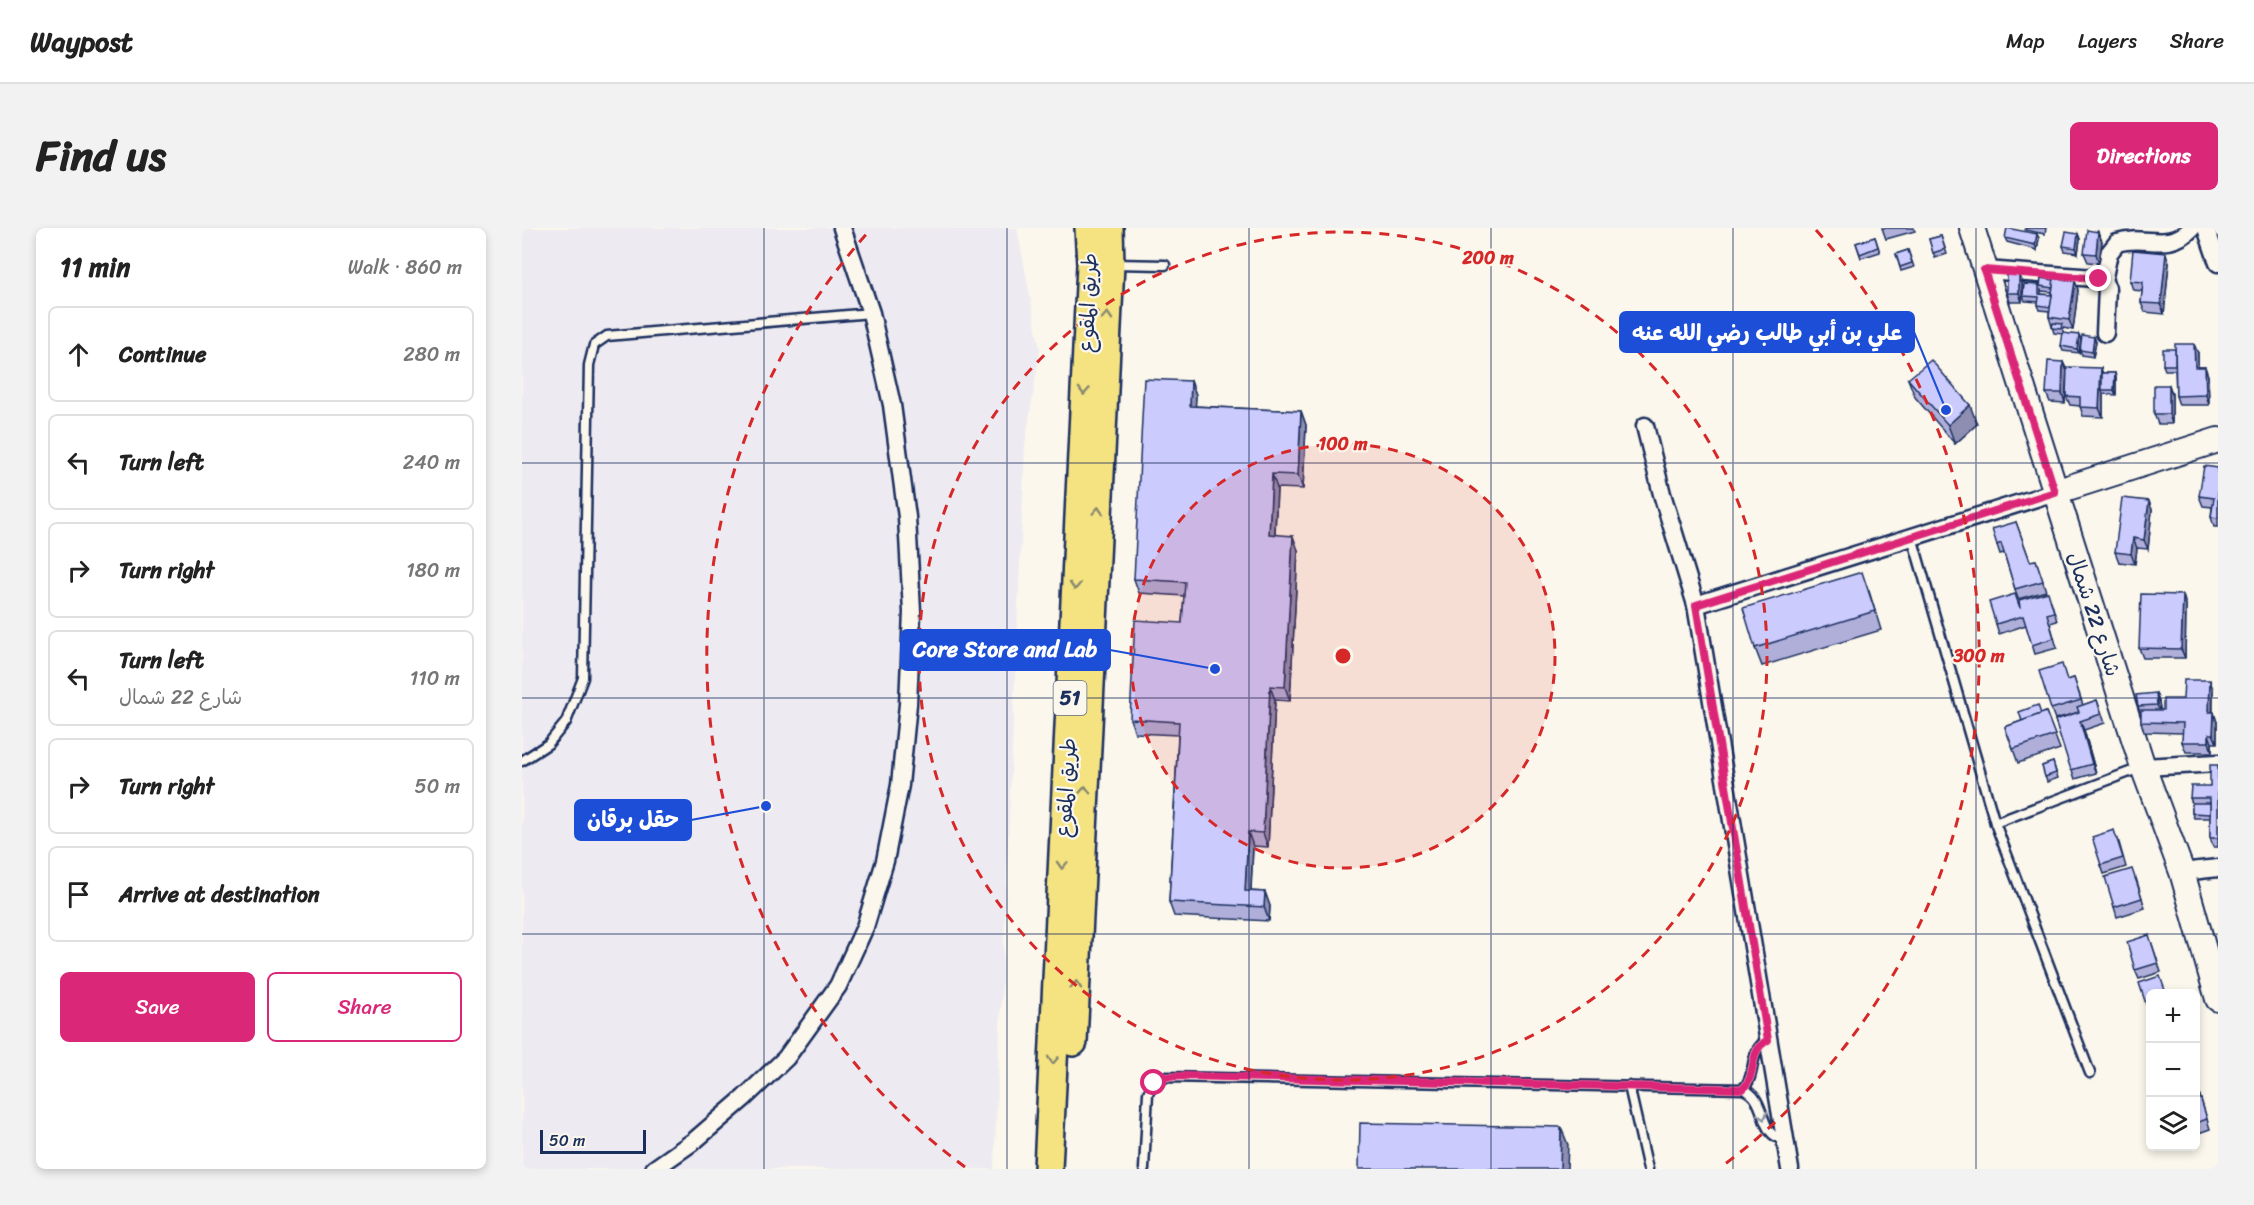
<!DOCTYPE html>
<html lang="en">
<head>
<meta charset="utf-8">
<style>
	:root { --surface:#fff; --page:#f2f2f2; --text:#222; --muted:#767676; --line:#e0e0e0; --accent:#db2777 }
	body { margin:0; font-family:Sriracha,"Playpen Sans Arabic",sans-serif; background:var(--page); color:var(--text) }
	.controls { position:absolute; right:18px; bottom:18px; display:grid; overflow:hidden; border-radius:9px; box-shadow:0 3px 9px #0003 }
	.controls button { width:54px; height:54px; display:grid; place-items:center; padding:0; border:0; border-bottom:2px solid var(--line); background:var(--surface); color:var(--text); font:30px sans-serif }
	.scale { position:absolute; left:18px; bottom:15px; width:106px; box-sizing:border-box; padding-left:6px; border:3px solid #1b2f5e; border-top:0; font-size:16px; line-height:21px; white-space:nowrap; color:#1b2f5e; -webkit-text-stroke:4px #fbf7ec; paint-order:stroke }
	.stop { position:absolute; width:18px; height:18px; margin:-14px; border:4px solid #db2777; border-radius:50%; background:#fff }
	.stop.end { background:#db2777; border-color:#fff; box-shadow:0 2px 6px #0008 }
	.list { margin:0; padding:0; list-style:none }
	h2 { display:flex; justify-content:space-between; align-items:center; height:78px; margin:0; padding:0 24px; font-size:26px }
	h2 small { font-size:20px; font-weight:400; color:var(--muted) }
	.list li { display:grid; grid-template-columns:39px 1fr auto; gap:18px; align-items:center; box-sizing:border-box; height:96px; margin:0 12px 12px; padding:0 12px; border:2px solid var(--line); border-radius:9px }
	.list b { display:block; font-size:22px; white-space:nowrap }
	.list p { margin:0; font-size:20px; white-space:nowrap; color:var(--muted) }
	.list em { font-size:20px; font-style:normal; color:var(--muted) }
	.actions { display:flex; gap:12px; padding:18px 24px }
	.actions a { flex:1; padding:14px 0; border:2px solid var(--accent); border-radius:9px; text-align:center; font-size:21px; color:var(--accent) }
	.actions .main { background:var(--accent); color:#fff }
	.icon { flex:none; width:33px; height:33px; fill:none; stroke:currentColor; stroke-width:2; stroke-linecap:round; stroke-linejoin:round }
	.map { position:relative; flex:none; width:1696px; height:941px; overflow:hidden; border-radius:9px }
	header { display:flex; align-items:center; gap:36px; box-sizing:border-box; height:84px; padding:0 30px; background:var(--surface); border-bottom:2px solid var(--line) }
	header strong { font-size:28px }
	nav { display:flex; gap:33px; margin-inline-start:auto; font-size:21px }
	.intro { display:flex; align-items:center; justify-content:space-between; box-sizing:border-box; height:144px; padding:0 36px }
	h1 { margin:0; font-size:42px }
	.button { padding:15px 27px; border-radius:9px; background:var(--accent); color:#fff; font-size:21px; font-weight:700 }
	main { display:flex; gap:36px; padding:0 36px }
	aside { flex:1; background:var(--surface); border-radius:9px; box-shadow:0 3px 9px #0003 }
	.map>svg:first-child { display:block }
</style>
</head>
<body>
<header>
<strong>Waypost</strong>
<nav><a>Map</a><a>Layers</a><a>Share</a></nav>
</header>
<div class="intro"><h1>Find us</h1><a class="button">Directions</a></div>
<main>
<aside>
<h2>11 min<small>Walk · 860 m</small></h2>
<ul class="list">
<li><svg class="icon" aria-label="ahead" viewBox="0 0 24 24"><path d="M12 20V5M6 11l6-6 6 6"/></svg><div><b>Continue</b></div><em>280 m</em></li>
<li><svg class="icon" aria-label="left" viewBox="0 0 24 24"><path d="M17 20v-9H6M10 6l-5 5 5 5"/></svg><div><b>Turn left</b></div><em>240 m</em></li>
<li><svg class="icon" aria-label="right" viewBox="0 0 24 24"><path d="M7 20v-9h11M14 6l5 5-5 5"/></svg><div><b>Turn right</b></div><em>180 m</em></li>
<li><svg class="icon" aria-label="left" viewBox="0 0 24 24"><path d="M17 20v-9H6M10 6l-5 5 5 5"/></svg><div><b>Turn left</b><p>شارع 22 شمال</p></div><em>110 m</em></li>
<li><svg class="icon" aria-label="right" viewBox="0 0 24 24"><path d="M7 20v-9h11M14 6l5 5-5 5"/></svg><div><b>Turn right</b></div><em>50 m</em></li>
<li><svg class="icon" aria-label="arrive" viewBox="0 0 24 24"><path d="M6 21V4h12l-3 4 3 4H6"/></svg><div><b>Arrive at destination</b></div></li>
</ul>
<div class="actions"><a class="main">Save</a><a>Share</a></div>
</aside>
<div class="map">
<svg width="1696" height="941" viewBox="0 0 1696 941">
	<rect width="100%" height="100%" fill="#fbf7ec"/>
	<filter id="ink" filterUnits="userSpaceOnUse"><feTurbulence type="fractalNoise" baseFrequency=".0167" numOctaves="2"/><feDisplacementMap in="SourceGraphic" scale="12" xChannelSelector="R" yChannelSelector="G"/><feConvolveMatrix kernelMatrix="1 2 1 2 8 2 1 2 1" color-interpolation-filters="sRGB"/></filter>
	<g filter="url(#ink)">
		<path fill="#edeaf1" d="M0 0H495L518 121 503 216 472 941H0Z"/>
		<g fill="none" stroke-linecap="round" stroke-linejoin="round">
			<defs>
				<g id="lane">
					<path d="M591 36 643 37"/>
					<path d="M1390 309 1473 595 1568 845"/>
					<path d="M0 533 26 516 44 494 61 450 67 137 72 117 85 108 349 85"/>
					<path d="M1473 595 1618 540"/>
					<path d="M1107 858 1126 941"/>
					<path d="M1221 861C1236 846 1225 822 1246 812"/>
					<path d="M622 941 626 865 632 855 643 849 1221 861C1247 871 1234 907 1263 912"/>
				</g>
				<g id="street">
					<path d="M1684 0 1696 35"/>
					<path d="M1463 42 1573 50 1581 53 1585 60 1583 105"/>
					<path d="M1581 53 1587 25 1595 15C1623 6 1646 25 1670 0"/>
					<path d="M1123 198 1140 266 1174 377 1268 941"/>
					<path d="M1174 377 1533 264"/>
					<path d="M1621 539 1696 535"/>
					<path d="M1660 644 1696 640"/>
					<path d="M132 941 172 913 222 870 264 830 316 758 343 699 363 633 378 557 386 476 390 384 385 289 370 177 349 85 320 0"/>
				</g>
				<g id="secondary">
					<path d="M1450 0 1621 539 1660 644 1696 771"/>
					<path d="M1533 264 1696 212"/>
				</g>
				<g id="primary">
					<path d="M551 814 588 36 587 0"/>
					<path d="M526 941 569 36 567 0"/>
				</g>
			</defs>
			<use href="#lane" stroke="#1b2f5e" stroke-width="13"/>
			<use href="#street" stroke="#1b2f5e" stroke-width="21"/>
			<use href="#secondary" stroke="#1b2f5e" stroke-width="28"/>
			<use href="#primary" stroke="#1b2f5e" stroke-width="32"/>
			<use href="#lane" stroke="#fbf7ec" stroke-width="8"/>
			<use href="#street" stroke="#fbf7ec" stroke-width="16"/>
			<use href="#secondary" stroke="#fbf7ec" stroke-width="24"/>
			<use href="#primary" stroke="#f5e381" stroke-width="27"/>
		</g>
		<g fill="#afafda" stroke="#1b2f5e" stroke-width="1.5" fill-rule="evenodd">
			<path d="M1360 0H1392L1393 3 1364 11Z"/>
			<path d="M1503 0H1524L1523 6 1503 2Z"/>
			<path d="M1576 4 1580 13 1577 35 1566 34 1562 25Z"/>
			<path d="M1556 6 1558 11 1556 25 1543 23 1541 18Z"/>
			<path d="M1419 8 1425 26 1413 30 1407 11Z"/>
			<path d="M1353 9 1358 24 1339 30 1334 15Z"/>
			<path d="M1483 10H1517L1515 22 1485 14Z"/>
			<path d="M1386 22 1392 39 1379 43 1374 26Z"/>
			<path d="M1647 35 1642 86 1623 84 1619 75 1620 63 1611 62 1608 53Z"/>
			<path d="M1532 52 1553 53 1556 62 1551 102 1541 100V106L1532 105 1527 89V83L1518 82 1516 77 1517 74 1503 73 1501 68 1517 57ZM1519 62 1520 63 1530 64V67L1519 66Z"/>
			<path d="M1500 53V74H1488L1485 65Z"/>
			<path d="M1557 107 1559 112 1557 125 1541 123 1539 118Z"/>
			<path d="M1572 109 1574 114 1571 129 1560 127 1558 122Z"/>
			<path d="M1676 125V139H1683L1686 148 1687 177H1657L1654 168 1653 142H1643L1641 137Z"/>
			<path d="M1541 134 1545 143 1543 175 1528 174 1524 165Z"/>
			<path d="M1579 140 1580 145H1593L1594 150V167L1581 166V189L1561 188 1558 178 1548 177 1544 168Z"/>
			<path d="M1386 151 1455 196 1433 216 1393 169Z"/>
			<path d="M669 153 674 167 673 178 779 183 784 197 781 261 755 260 753 307 776 322 768 473 753 472 746 619 731 618 729 663 743 664 748 678 747 693 652 688 647 674 656 507 613 505 608 491 660 395 662 368 617 365 612 351Z"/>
			<path d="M1647 157 1650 166V196H1636L1632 186Z"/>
			<path d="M1696 240V299H1692L1689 289 1690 279 1681 278 1677 268Z"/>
			<path d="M1630 282 1626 321 1615 320 1613 336 1597 334 1593 324Z"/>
			<path d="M1494 294 1508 333 1514 332 1524 363 1496 371 1482 325 1478 326 1475 317Z"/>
			<path d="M1347 363 1359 402 1240 438 1233 420Z"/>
			<path d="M1529 373 1535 393 1528 395 1535 420 1513 426 1504 397 1477 406 1474 396 1497 377Z"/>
			<path d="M1664 377 1663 430H1621L1617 420Z"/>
			<path d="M1552 450 1561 477 1575 472 1583 495 1562 502 1574 545 1553 551 1533 492 1557 484 1533 491 1529 481 1545 452Z"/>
			<path d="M1691 461V484L1695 494V515H1690V524H1664L1660 514 1661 505 1622 504 1619 494V488L1616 478 1634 465 1637 474 1638 482H1641L1661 471Z"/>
			<path d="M1524 484 1538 521 1496 535 1483 499Z"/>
			<path d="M1531 534 1536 550 1525 554 1520 538Z"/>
			<path d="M1696 537V619H1691L1688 610V590H1672L1670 585V575L1668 570 1688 558Z"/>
			<path d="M1596 611 1604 639 1582 646 1579 637Z"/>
			<path d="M1614 650 1623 680 1595 689 1592 679Z"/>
			<path d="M1630 716 1639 744 1617 751 1613 742Z"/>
			<path d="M1674 855 1688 901 1674 906Z"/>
		</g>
		<g fill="#8e8eb2" stroke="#1b2f5e" stroke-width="1.5">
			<path d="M1576 4 1580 13 1577 35 1574 26Z"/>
			<path d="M1515 6 1517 10 1515 22 1513 17Z"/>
			<path d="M1556 6 1558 11 1556 25 1554 20Z"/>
			<path d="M1644 25 1647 35 1642 86 1639 76Z"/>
			<path d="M1497 44 1500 53V74L1497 65Z"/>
			<path d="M1553 53 1556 62 1551 102 1547 92Z"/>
			<path d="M1557 107 1559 112 1557 125 1555 121Z"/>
			<path d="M1572 109 1574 114 1571 129 1570 124Z"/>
			<path d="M1672 116 1676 125V148L1673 139Z"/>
			<path d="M1541 134 1545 143 1543 175 1540 165Z"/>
			<path d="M1683 139 1686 148 1687 177 1684 167Z"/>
			<path d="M1579 140 1582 150 1580 162 1581 166V189L1577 180Z"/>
			<path d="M1593 145 1594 150V167L1592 162Z"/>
			<path d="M669 153 674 167 673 192 668 178Z"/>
			<path d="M1647 157 1650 166V196L1647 186Z"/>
			<path d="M1448 177 1455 196 1433 216 1426 197Z"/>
			<path d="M779 183 784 197 781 261 776 247Z"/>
			<path d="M750 246 755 260 752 321 747 306Z"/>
			<path d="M1627 273 1630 282 1626 321 1622 312Z"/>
			<path d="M771 308 776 322 768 473 763 459Z"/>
			<path d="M1611 310 1615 320 1613 336 1609 326Z"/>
			<path d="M1661 367 1664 377 1663 430 1659 421Z"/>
			<path d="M1688 452 1691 461 1690 494 1687 484Z"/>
			<path d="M748 458 753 472 746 619 741 605Z"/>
			<path d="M1634 465 1637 474 1639 486 1635 477Z"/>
			<path d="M1692 484 1695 494V515L1691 506Z"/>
			<path d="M1558 493 1562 502 1574 545 1570 536Z"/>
			<path d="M1687 506 1690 515V524L1687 514Z"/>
			<path d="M726 604 731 618 728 677 723 663Z"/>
			<path d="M743 664 748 678 747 693 742 679Z"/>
			<path d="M1039 899 1046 917 1045 941H1038Z"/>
		</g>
		<g fill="#cbcbfe" stroke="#1b2f5e" stroke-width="1.5">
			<path d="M1485 0 1515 6 1513 17 1483 10Z"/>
			<path d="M1565 2 1576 4 1574 26 1562 25Z"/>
			<path d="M1544 4 1556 6 1554 20 1541 18Z"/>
			<path d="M1419 8 1423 21 1411 25 1407 11Z"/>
			<path d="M1353 9 1356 19 1338 26 1334 15Z"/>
			<path d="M1386 22 1390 35 1378 39 1374 26Z"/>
			<path d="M1611 22 1644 25 1639 76 1619 75 1621 54 1608 53Z"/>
			<rect x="1485" y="44" width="12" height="21"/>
			<path d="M1519 50 1532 52 1531 60 1518 58Z"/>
			<path d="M1532 50 1553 53 1547 92 1527 89Z"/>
			<path d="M1502 56 1517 57V66L1530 67 1528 79 1516 77 1517 69 1501 68Z"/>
			<path d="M1531 95 1540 96 1539 101 1530 100Z"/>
			<path d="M1541 105 1557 107 1555 121 1539 118Z"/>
			<path d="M1560 107 1572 109 1570 124 1558 122Z"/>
			<path d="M1653 116H1672L1673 139H1683L1684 167 1654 168Z"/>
			<rect x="1641" y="121" width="12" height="16"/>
			<path d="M1409 132 1448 177 1426 197 1386 151Z"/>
			<path d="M1526 133 1541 134 1540 165H1524Z"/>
			<path d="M1545 139 1579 140 1577 180 1558 179V169L1544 168Z"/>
			<path d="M1580 145H1593L1592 162H1580Z"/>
			<path d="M622 151 669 153 668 178 779 183 776 247 750 246 747 306 771 308 763 459 748 458 741 605 726 604 723 663 743 664 742 679 647 674 657 494 608 491 613 392 660 395 663 354 612 351Z"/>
			<rect x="1632" y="157" width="15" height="29"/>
			<path d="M1682 238 1696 240V290L1689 289 1692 270 1677 268Z"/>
			<path d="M1600 270 1627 273 1622 312 1611 310 1609 326 1593 324Z"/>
			<path d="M1494 294 1508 333 1514 332 1521 353 1493 361 1479 315 1475 317 1470 301Z"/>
			<path d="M1340 344 1353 383 1233 420 1221 380Z"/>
			<path d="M1526 364 1532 384 1525 386 1532 410 1510 417 1501 388 1474 396 1467 374 1493 366 1498 380 1497 372Z"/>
			<path d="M1619 366 1661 367 1659 421 1617 420Z"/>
			<path d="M1540 436 1545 452 1552 450 1559 472 1529 481 1517 443Z"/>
			<path d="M1662 452H1688L1687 484H1692L1691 506H1687V514H1660L1661 495 1619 494V482H1641V471H1661Z"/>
			<path d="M1634 465 1635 477 1616 478 1614 467Z"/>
			<path d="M1575 472 1579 486 1558 493 1570 536 1549 542 1533 492 1557 484 1555 479Z"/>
			<path d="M1516 477 1519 486 1500 493 1497 484Z"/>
			<path d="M1524 484 1533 507 1491 521 1483 499Z"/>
			<path d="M1531 534 1534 545 1523 549 1520 538Z"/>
			<path d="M1688 537H1696V610H1688V570H1668L1669 558H1688Z"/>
			<path d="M1670 575H1688V586L1670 585Z"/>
			<path d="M1592 602 1601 630 1579 637 1570 609Z"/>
			<path d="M1610 641 1620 670 1592 679 1583 649Z"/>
			<path d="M1627 707 1636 735 1613 742 1605 714Z"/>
			<path d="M1638 748 1644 765H1629V791L1617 755Z"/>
			<path d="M1674 856 1685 891 1674 895Z"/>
			<path d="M838 895 1039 899 1038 941H837Z"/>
		</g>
		<defs><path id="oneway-chevron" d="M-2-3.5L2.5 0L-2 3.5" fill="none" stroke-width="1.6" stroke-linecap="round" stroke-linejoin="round" transform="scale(1.5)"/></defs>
		<g stroke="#888970">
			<use href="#oneway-chevron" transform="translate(585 88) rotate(-87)"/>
			<use href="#oneway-chevron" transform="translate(562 163) rotate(93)"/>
			<use href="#oneway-chevron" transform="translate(576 283) rotate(-87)"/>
			<use href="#oneway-chevron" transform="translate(553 358) rotate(93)"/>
			<use href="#oneway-chevron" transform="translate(563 562) rotate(-87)"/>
			<use href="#oneway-chevron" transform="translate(540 637) rotate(93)"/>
			<use href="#oneway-chevron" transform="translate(554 757) rotate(-87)"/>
			<use href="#oneway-chevron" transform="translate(531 832) rotate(93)"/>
		</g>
		<use stroke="#8b93a5" href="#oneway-chevron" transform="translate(1241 888) rotate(75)"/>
	</g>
	<g fill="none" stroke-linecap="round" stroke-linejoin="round" filter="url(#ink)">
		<path stroke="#db2777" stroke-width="8" d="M632 855 643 849 662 848 1221 861C1236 846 1225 823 1246 812L1174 377 1533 264 1462 42 1577 51"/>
	</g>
	<path fill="none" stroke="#1b2f5e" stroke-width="1.5" stroke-opacity="0.55" d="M242 0V941M485 0V941M727 0V941M969 0V941M1211 0V941M1454 0V941M0 235H1696M0 470H1696M0 706H1696"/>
	<circle cx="821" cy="428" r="212" fill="#d62828" fill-opacity=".12"/>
	<g fill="none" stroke="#d62828" stroke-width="3" stroke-dasharray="10 8">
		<circle cx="821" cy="428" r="212"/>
		<circle cx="821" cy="428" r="424"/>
		<path d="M443 939A636 636 0 0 1 348 2M1294 2A636 636 0 0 1 1199 939"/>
	</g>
	<g text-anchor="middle" stroke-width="4.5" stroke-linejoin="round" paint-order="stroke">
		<rect fill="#fbf7ec" stroke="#5e6b89" stroke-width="1.5" x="531.5" y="453" width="33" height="34" rx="4.5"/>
		<g font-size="20" font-weight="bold" fill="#1b2f5e">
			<text x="548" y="477">51</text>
		</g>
		<g font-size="21" fill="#1b2f5e" stroke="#fbf7ec">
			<text transform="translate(566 75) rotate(-88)" y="7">طريق المقوع</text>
			<text transform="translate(1572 386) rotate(72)" y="7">شارع 22 شمال</text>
			<text transform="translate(544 560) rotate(-87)" y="7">طريق المقوع</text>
		</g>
	</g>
	<circle cx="821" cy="428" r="9" fill="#d62828" stroke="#fbf7ec" stroke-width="3"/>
	<g font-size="18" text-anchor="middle" font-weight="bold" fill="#d62828" stroke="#fbf7ec" stroke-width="4.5" stroke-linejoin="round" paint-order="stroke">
		<text x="966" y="36">200 m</text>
		<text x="821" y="222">100 m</text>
		<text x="1457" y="434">300 m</text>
	</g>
	<path fill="none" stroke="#1d4ed8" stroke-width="2" d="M1424 182L1392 104M693 441L588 422M244 578L169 592"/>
	<g fill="#1d4ed8" stroke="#fbf7ec" stroke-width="2">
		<circle cx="1424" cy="182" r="6"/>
		<circle cx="693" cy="441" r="6"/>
		<circle cx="244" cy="578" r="6"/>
	</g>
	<g fill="#1d4ed8" stroke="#1d4ed8" stroke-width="2">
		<rect x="1098" y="84" width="294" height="40" rx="6"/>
		<rect x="379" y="402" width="209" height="40" rx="6"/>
		<rect x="53" y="572" width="116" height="40" rx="6"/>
	</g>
	<g font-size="22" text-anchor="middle" font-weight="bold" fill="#fff">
		<text x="1245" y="112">علي بن أبي طالب رضي الله عنه</text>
		<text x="483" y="429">Core Store and Lab</text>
		<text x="111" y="599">حقل برقان</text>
	</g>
</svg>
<div class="controls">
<button>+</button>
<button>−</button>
<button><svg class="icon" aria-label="layers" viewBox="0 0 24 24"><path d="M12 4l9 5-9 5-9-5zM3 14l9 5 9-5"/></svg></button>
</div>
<div class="scale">50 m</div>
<div class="stop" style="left:632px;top:855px"></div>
<div class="stop end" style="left:1577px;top:51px"></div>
</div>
</main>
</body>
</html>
